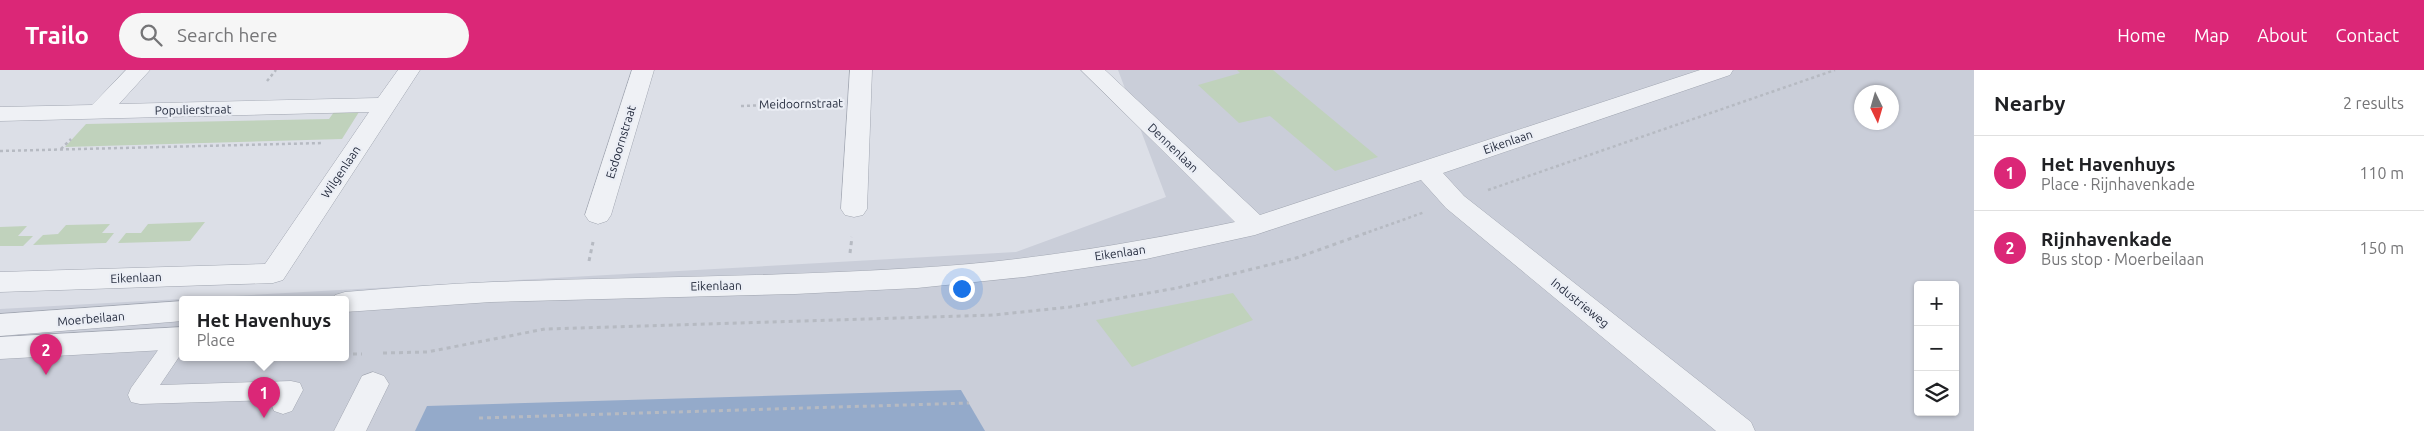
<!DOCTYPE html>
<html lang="en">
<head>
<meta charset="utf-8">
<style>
	:root { --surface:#fff; --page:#f6f6f6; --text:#202124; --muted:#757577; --line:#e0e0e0; --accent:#db2777 }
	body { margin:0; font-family:Ubuntu,sans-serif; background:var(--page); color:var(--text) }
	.controls { position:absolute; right:15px; bottom:15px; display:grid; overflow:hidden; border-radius:5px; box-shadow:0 1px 4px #0004 }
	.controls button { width:45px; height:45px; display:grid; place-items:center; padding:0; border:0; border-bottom:1px solid var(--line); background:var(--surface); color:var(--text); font:25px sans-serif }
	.compass { position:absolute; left:1854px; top:15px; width:45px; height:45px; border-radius:50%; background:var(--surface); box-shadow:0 1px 4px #0004; rotate:175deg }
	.you { position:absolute; left:961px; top:218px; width:18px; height:18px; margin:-12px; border:4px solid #fff; border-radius:50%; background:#1a73e8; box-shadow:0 0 0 8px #1a73e833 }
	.badge { display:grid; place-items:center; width:32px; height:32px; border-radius:50%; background:var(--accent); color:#fff; font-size:16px; font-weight:700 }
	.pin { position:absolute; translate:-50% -41px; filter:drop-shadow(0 1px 2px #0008) }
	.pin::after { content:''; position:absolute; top:26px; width:18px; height:15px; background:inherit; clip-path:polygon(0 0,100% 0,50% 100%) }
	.popup { position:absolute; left:179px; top:226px; width:170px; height:65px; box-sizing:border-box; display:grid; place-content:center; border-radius:5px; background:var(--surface); filter:drop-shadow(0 1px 4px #0005); font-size:16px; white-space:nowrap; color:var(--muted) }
	.popup b { font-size:19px; color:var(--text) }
	.popup::after { content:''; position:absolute; left:50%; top:100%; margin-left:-10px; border:10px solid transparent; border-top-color:var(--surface) }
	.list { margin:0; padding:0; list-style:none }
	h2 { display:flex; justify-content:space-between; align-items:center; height:65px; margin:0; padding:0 20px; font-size:21px }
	h2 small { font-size:16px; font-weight:400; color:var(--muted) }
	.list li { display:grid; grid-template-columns:32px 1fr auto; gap:15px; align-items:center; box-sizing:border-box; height:75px; padding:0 20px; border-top:1px solid var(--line) }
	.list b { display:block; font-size:19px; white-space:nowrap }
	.list p { margin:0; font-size:16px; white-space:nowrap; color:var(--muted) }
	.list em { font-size:16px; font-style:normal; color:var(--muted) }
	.icon { flex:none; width:28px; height:28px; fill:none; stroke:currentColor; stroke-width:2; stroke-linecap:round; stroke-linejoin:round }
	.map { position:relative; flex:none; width:1974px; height:361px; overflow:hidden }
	header { display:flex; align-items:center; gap:30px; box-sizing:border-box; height:70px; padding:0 25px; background:var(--accent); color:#fff }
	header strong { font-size:24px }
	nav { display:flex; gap:28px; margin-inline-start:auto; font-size:18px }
	.search { width:350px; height:45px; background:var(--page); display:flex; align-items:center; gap:12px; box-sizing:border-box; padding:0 18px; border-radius:28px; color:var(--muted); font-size:19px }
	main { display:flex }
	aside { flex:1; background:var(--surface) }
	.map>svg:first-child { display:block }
</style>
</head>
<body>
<header>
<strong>Trailo</strong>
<div class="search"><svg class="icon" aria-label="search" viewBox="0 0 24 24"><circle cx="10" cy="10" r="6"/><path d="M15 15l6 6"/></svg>Search here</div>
<nav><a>Home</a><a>Map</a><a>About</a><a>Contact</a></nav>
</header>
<main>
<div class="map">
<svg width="1974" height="361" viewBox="0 0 1974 361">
	<rect width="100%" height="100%" fill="#dcdfe7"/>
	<path fill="#caced9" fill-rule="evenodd" d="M1118 0H1974V361H0V239L1016 182 1166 127ZM1862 22H1892V52H1862ZM1918 215H1955V342H1918ZM183 229H345V287H183Z"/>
	<g fill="#c0d2bc">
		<path d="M1237 0H1273L1378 87 1335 101 1270 46 1239 53 1198 15 1240 3Z"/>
		<path d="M334 42H359L342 69 65 77 86 54 329 49Z"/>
		<path d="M205 152 190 171 118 173 126 163H141L148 154Z"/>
		<path d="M110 154 102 163H114L106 173 33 175 43 165 58 164 66 155Z"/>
		<path d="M27 156 18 166H33L23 176H0V157Z"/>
		<path d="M1233 223 1253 250 1132 297 1096 250Z"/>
	</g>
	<path fill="#94aaca" d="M961 320 985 361H415L427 336Z"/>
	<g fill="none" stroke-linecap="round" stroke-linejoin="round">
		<defs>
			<path id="lane" d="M179 260 183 261V281L160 315 291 311 300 313 303 320 292 341 283 344 274 341 271 334 273 330 140 334 131 332 128 325 131 318 171 262Z"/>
			<g id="street">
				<path d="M126 0H150L119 34 378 28 398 0H420L283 210 273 213 0 222V202L265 194 369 42 0 51V37L92 35Z"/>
				<path d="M632 0H654L611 145 607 151 598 154 589 151 585 145Z"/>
				<path d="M850 0H872L867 139 863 145 854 147 845 145 841 139Z"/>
				<path d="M1081 0H1105L1260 145 1700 0H1733L1730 5 1443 103 1464 126 1751 352 1755 361H1716L1446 138 1421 110 1255 165 1146 189 1024 207 917 218 795 224 491 232 345 242V229H332L335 225 345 222C394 218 444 214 493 212 634 207 774 207 915 198 1022 192 1130 174 1235 152Z"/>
				<path d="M183 231V251L0 266V244Z"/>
				<path d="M183 257V279L0 289V267Z"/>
				<path d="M373 302 384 306 389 314 366 361H334L362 306Z"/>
			</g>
		</defs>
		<use href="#lane" stroke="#a1a6b1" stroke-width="1"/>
		<use href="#street" stroke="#a1a6b1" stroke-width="1"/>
		<g stroke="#b6bac2" stroke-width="2.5" stroke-dasharray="3 3" stroke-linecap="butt">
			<path d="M267 11 276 0"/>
			<path d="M741 36 829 33"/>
			<path d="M61 79 71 69"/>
			<path d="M0 81 323 73"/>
			<path d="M1488 120 1835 0"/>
			<path d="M1363 164 1425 142"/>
		</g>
		<g stroke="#b6bac2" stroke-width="3" stroke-dasharray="4 4" stroke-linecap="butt">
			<path d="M850 183 852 167"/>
			<path d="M589 191 593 172"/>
			<path d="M383 283 427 282 545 259 993 245 1070 237 1177 218 1296 188 1366 163"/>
			<path d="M345 284H362"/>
			<path d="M250 287H255"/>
			<path d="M479 348 969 333"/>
		</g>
		<use href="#lane" fill="#eff1f5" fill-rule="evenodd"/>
		<use href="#street" fill="#eff1f5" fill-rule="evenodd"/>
	</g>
	<g text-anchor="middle" stroke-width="4.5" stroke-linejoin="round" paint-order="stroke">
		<g font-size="12" fill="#252c3e" stroke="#ebeef5">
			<text transform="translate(801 34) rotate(-1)" y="4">Meidoornstraat</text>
			<text transform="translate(193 40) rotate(-1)" y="4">Populierstraat</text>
			<text transform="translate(621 72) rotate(-73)" y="4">Esdoornstraat</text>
			<text transform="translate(1508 72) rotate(-19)" y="4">Eikenlaan</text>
			<text transform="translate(1173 78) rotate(44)" y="4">Dennenlaan</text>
			<text transform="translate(341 102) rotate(-56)" y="4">Wilgenlaan</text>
			<text transform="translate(1120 183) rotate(-8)" y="4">Eikenlaan</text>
			<text transform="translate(136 208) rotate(-2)" y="4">Eikenlaan</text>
			<text transform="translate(716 216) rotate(-1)" y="4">Eikenlaan</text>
			<text transform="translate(1580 233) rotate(39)" y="4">Industrieweg</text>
			<text transform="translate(91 249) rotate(-5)" y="4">Moerbeilaan</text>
		</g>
	</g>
</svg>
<div class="controls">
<button>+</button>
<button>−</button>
<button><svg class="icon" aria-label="layers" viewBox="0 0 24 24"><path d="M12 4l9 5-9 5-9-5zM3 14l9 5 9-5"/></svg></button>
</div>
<svg class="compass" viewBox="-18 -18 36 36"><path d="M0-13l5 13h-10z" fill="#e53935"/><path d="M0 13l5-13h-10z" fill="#757577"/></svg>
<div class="you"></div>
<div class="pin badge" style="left:264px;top:348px">1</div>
<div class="popup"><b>Het Havenhuys</b>Place</div>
<div class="pin badge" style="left:46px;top:305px">2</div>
</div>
<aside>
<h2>Nearby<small>2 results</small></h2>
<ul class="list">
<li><span class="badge">1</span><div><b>Het Havenhuys</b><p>Place · Rijnhavenkade</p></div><em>110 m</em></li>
<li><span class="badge">2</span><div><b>Rijnhavenkade</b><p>Bus stop · Moerbeilaan</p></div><em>150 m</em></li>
</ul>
</aside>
</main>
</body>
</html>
